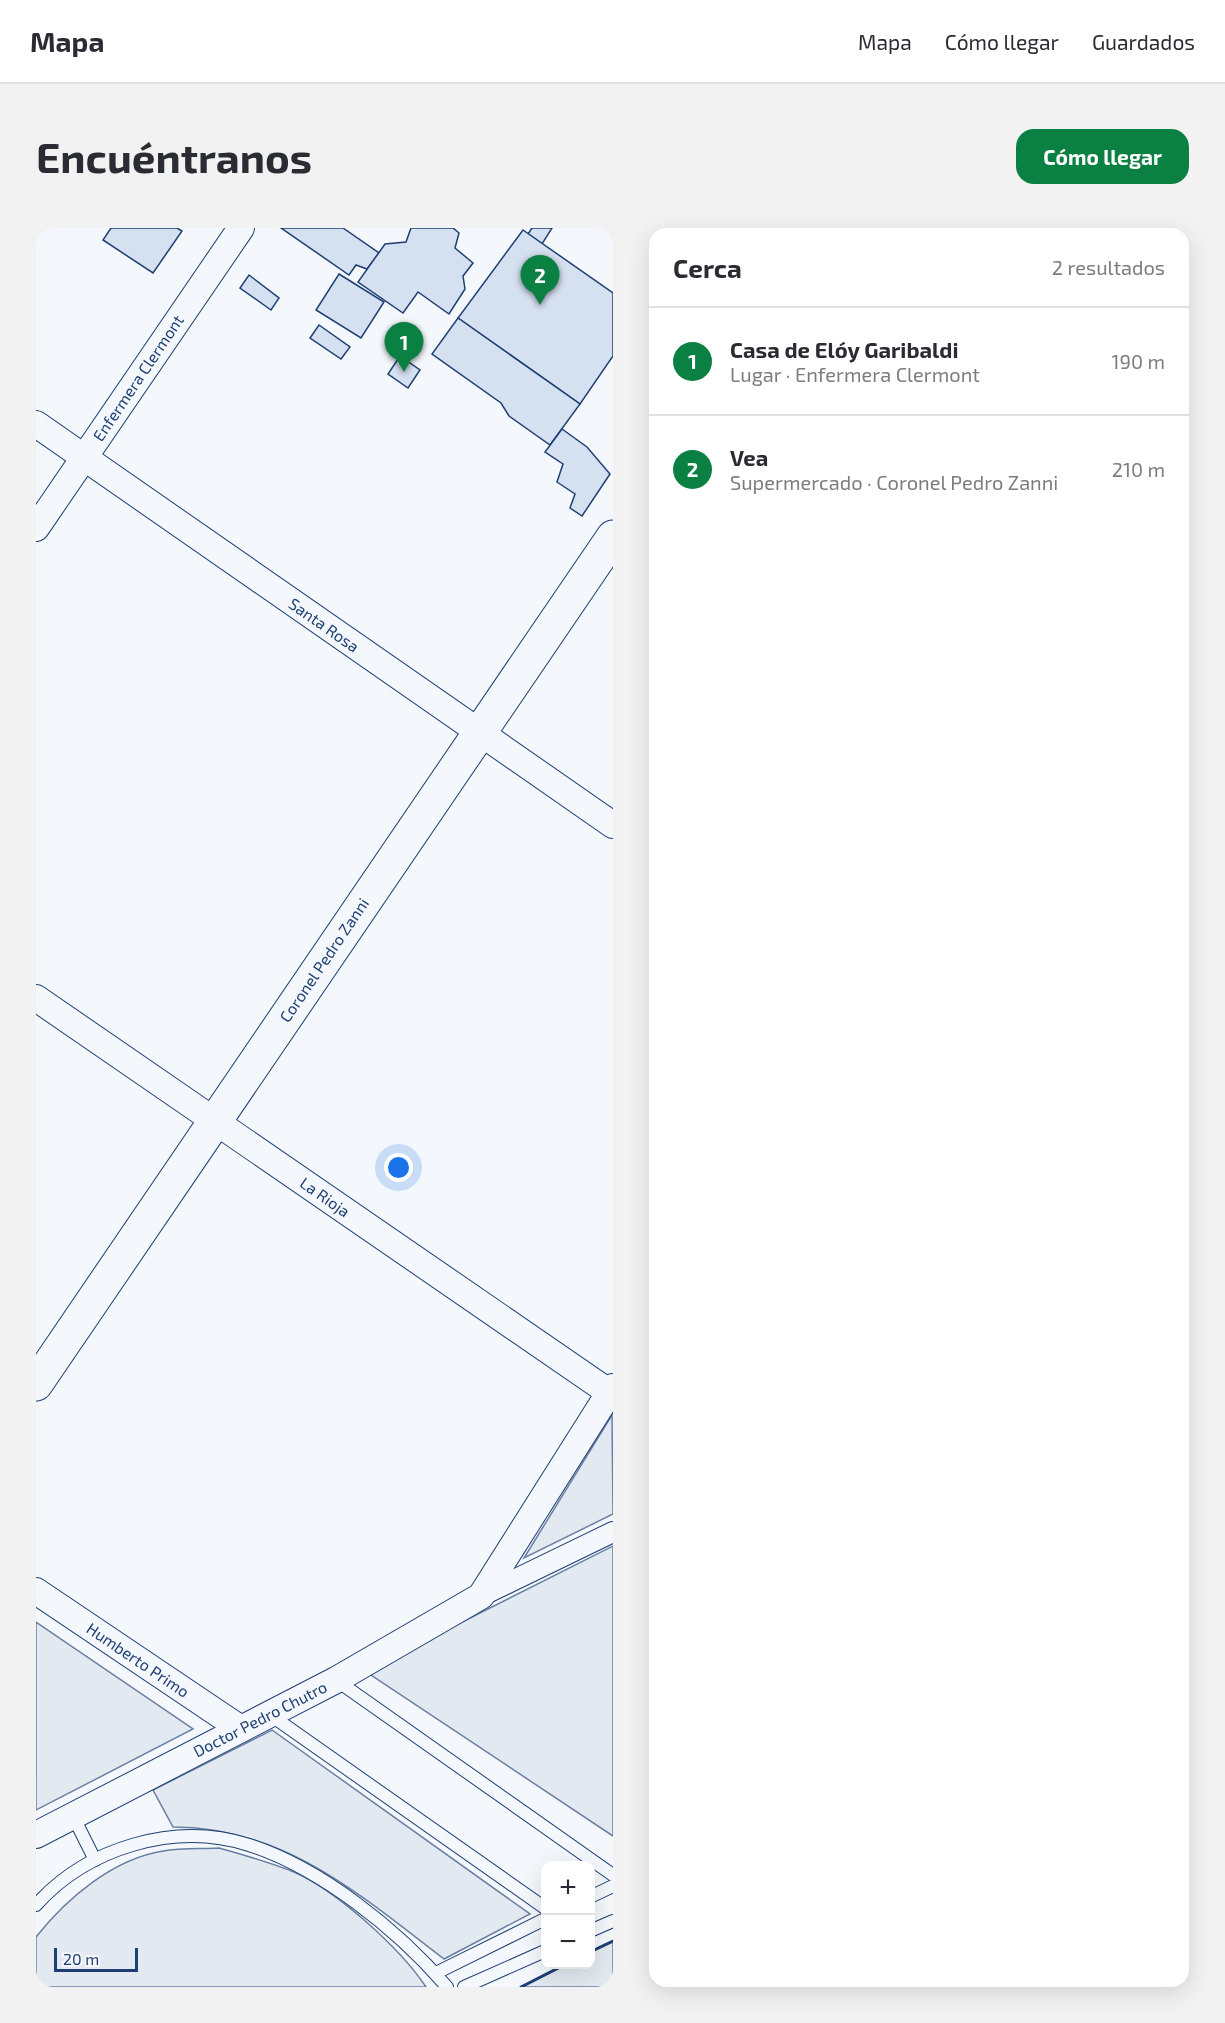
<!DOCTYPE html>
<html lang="es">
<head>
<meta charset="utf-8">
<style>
	:root { --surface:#fff; --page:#f2f2f3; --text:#2b2b33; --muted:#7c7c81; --line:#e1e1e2; --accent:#0b8043 }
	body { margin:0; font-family:"Exo 2",sans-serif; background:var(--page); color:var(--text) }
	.controls { position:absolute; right:18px; bottom:18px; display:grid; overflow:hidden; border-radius:12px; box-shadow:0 6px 24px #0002 }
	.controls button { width:54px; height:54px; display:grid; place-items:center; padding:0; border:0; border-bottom:2px solid var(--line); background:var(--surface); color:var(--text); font:30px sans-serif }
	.scale { position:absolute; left:18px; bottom:15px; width:84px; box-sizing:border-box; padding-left:6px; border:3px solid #1d3f73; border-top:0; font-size:16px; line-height:21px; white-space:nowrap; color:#1d3f73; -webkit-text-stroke:4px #f4f7fb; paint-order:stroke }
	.you { position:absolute; left:363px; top:940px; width:21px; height:21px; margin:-15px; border:4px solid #fff; border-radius:50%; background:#1a73e8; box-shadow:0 0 0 9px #1a73e833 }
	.badge { display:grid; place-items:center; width:39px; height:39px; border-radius:50%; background:var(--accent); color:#fff; font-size:20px; font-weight:700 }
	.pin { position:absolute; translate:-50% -50px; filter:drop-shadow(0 2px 3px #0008) }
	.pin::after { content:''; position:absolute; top:32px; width:21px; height:18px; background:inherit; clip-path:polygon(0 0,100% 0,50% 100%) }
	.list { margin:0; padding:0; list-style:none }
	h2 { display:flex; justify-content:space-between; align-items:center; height:78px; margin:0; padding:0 24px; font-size:26px }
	h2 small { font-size:20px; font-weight:400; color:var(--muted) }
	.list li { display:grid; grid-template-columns:39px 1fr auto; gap:18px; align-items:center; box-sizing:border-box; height:108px; padding:0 24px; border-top:2px solid var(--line) }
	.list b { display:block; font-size:22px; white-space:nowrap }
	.list p { margin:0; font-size:20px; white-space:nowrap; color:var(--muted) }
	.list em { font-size:20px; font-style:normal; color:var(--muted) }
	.map { position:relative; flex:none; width:577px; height:1759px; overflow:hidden; border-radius:18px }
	header { display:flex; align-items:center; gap:36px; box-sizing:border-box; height:84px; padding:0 30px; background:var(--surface); border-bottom:2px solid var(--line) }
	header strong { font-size:28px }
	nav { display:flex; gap:33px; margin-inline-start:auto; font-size:21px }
	.intro { display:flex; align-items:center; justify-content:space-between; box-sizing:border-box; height:144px; padding:0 36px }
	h1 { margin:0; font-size:42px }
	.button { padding:15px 27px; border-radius:18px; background:var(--accent); color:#fff; font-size:21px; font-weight:700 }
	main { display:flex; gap:36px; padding:0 36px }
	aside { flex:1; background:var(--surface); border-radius:18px; box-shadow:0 6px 24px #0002 }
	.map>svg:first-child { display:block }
</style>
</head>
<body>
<header>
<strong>Mapa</strong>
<nav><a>Mapa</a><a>Cómo llegar</a><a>Guardados</a></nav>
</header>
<div class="intro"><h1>Encuéntranos</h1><a class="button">Cómo llegar</a></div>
<main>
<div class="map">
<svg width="577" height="1759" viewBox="0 0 577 1759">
	<rect width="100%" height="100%" fill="#f4f7fb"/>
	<g fill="#e3e9f0" stroke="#687fa3" stroke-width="1.5">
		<path d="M576 1187 577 1286 488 1330Z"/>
		<path d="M577 1318V1608L329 1443Z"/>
		<path d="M0 1394 157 1501 0 1582Z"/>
		<path d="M236 1502 494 1686 408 1731C324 1667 248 1599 137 1599L117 1562Z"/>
		<path d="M183 1620C208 1627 233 1634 258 1644 301 1663 364 1720 390 1759H0V1709C31 1670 77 1631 127 1623 145 1620 165 1621 183 1620Z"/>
		<path d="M577 1713V1759H485L530 1737 554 1736 555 1724Z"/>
	</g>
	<g fill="#d5e0f0" stroke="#1d3f73" stroke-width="1.5">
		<path d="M75 0H141L146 3 117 45 67 12Z"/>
		<path d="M245 0H307L343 25 331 41 320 37 313 47Z"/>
		<path d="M375 0H417L423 5 419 20 437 35 427 48 429 61 413 86 382 64 367 85 322 54 349 16 370 14Z"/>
		<path d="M496 0H516L506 16 492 6Z"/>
		<path d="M487 2 577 65V128L544 176 422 90Z"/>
		<path d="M303 46 348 74 325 110 280 82Z"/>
		<path d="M213 47 243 70 235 82 204 60Z"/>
		<path d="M422 90 544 176 514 217 473 188 465 175 396 126Z"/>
		<path d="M283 97 314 119 305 131 274 110Z"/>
		<path d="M364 128 384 142 372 160 352 146Z"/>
		<path d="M526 201 551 219 574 246 546 288 534 280 539 266 521 254 527 236 509 224Z"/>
	</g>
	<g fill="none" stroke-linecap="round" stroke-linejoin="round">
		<defs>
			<g id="service">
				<path d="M300 1452 577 1647"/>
				<path d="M233 1486 509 1680"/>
				<path d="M37 1588 59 1632"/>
				<path d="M554 1669 577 1658"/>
				<path d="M0 1677C51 1620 138 1593 213 1617 285 1640 362 1702 411 1759"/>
				<path d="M554 1703 577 1693"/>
				<path d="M400 1745 509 1691"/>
				<path d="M428 1759 509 1723"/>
			</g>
			<path id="pedestrian" d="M445 1368 577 1304"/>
			<g id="minor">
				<path d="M0 196 577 597"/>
				<path d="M0 300 205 0"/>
				<path d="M0 770 577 1167"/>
				<path d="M0 1363 205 1501"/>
				<path d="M0 1607 300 1452 445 1368 577 1159"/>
			</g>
			<path id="secondary" d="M0 1156 577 309"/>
		</defs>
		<use href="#service" stroke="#1d3f73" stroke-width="14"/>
		<use href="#pedestrian" stroke="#1d3f73" stroke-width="22"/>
		<use href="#minor" stroke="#1d3f73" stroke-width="28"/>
		<use href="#secondary" stroke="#1d3f73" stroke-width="35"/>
		<use href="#service" stroke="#f4f7fb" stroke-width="12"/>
		<use href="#pedestrian" stroke="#f4f7fb" stroke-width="20"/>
		<use href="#minor" stroke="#f4f7fb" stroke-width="26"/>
		<use href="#secondary" stroke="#f4f7fb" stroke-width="33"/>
		<g stroke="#1d3f73" stroke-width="3">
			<path d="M554 1724 577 1713"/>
			<path d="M485 1759 530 1736"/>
		</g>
	</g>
	<g text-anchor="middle" stroke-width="4.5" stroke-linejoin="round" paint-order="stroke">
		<g font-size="16" fill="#1d3f73" stroke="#f4f7fb">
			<text transform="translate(102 150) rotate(-56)" y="6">Enfermera Clermont</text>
			<text transform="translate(288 397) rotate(35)" y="6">Santa Rosa</text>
			<text transform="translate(288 732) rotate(-56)" y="6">Coronel Pedro Zanni</text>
			<text transform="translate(289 969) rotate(35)" y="6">La Rioja</text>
			<text transform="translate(102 1432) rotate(34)" y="6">Humberto Primo</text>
			<text transform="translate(224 1491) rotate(-27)" y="6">Doctor Pedro Chutro</text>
		</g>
	</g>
</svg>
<div class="controls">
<button>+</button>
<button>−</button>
</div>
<div class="scale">20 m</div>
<div class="you"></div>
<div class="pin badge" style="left:368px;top:144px">1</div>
<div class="pin badge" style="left:504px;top:77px">2</div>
</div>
<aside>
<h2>Cerca<small>2 resultados</small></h2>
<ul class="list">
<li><span class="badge">1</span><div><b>Casa de Elóy Garibaldi</b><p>Lugar · Enfermera Clermont</p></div><em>190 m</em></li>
<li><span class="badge">2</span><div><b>Vea</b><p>Supermercado · Coronel Pedro Zanni</p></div><em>210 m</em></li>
</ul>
</aside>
</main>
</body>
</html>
